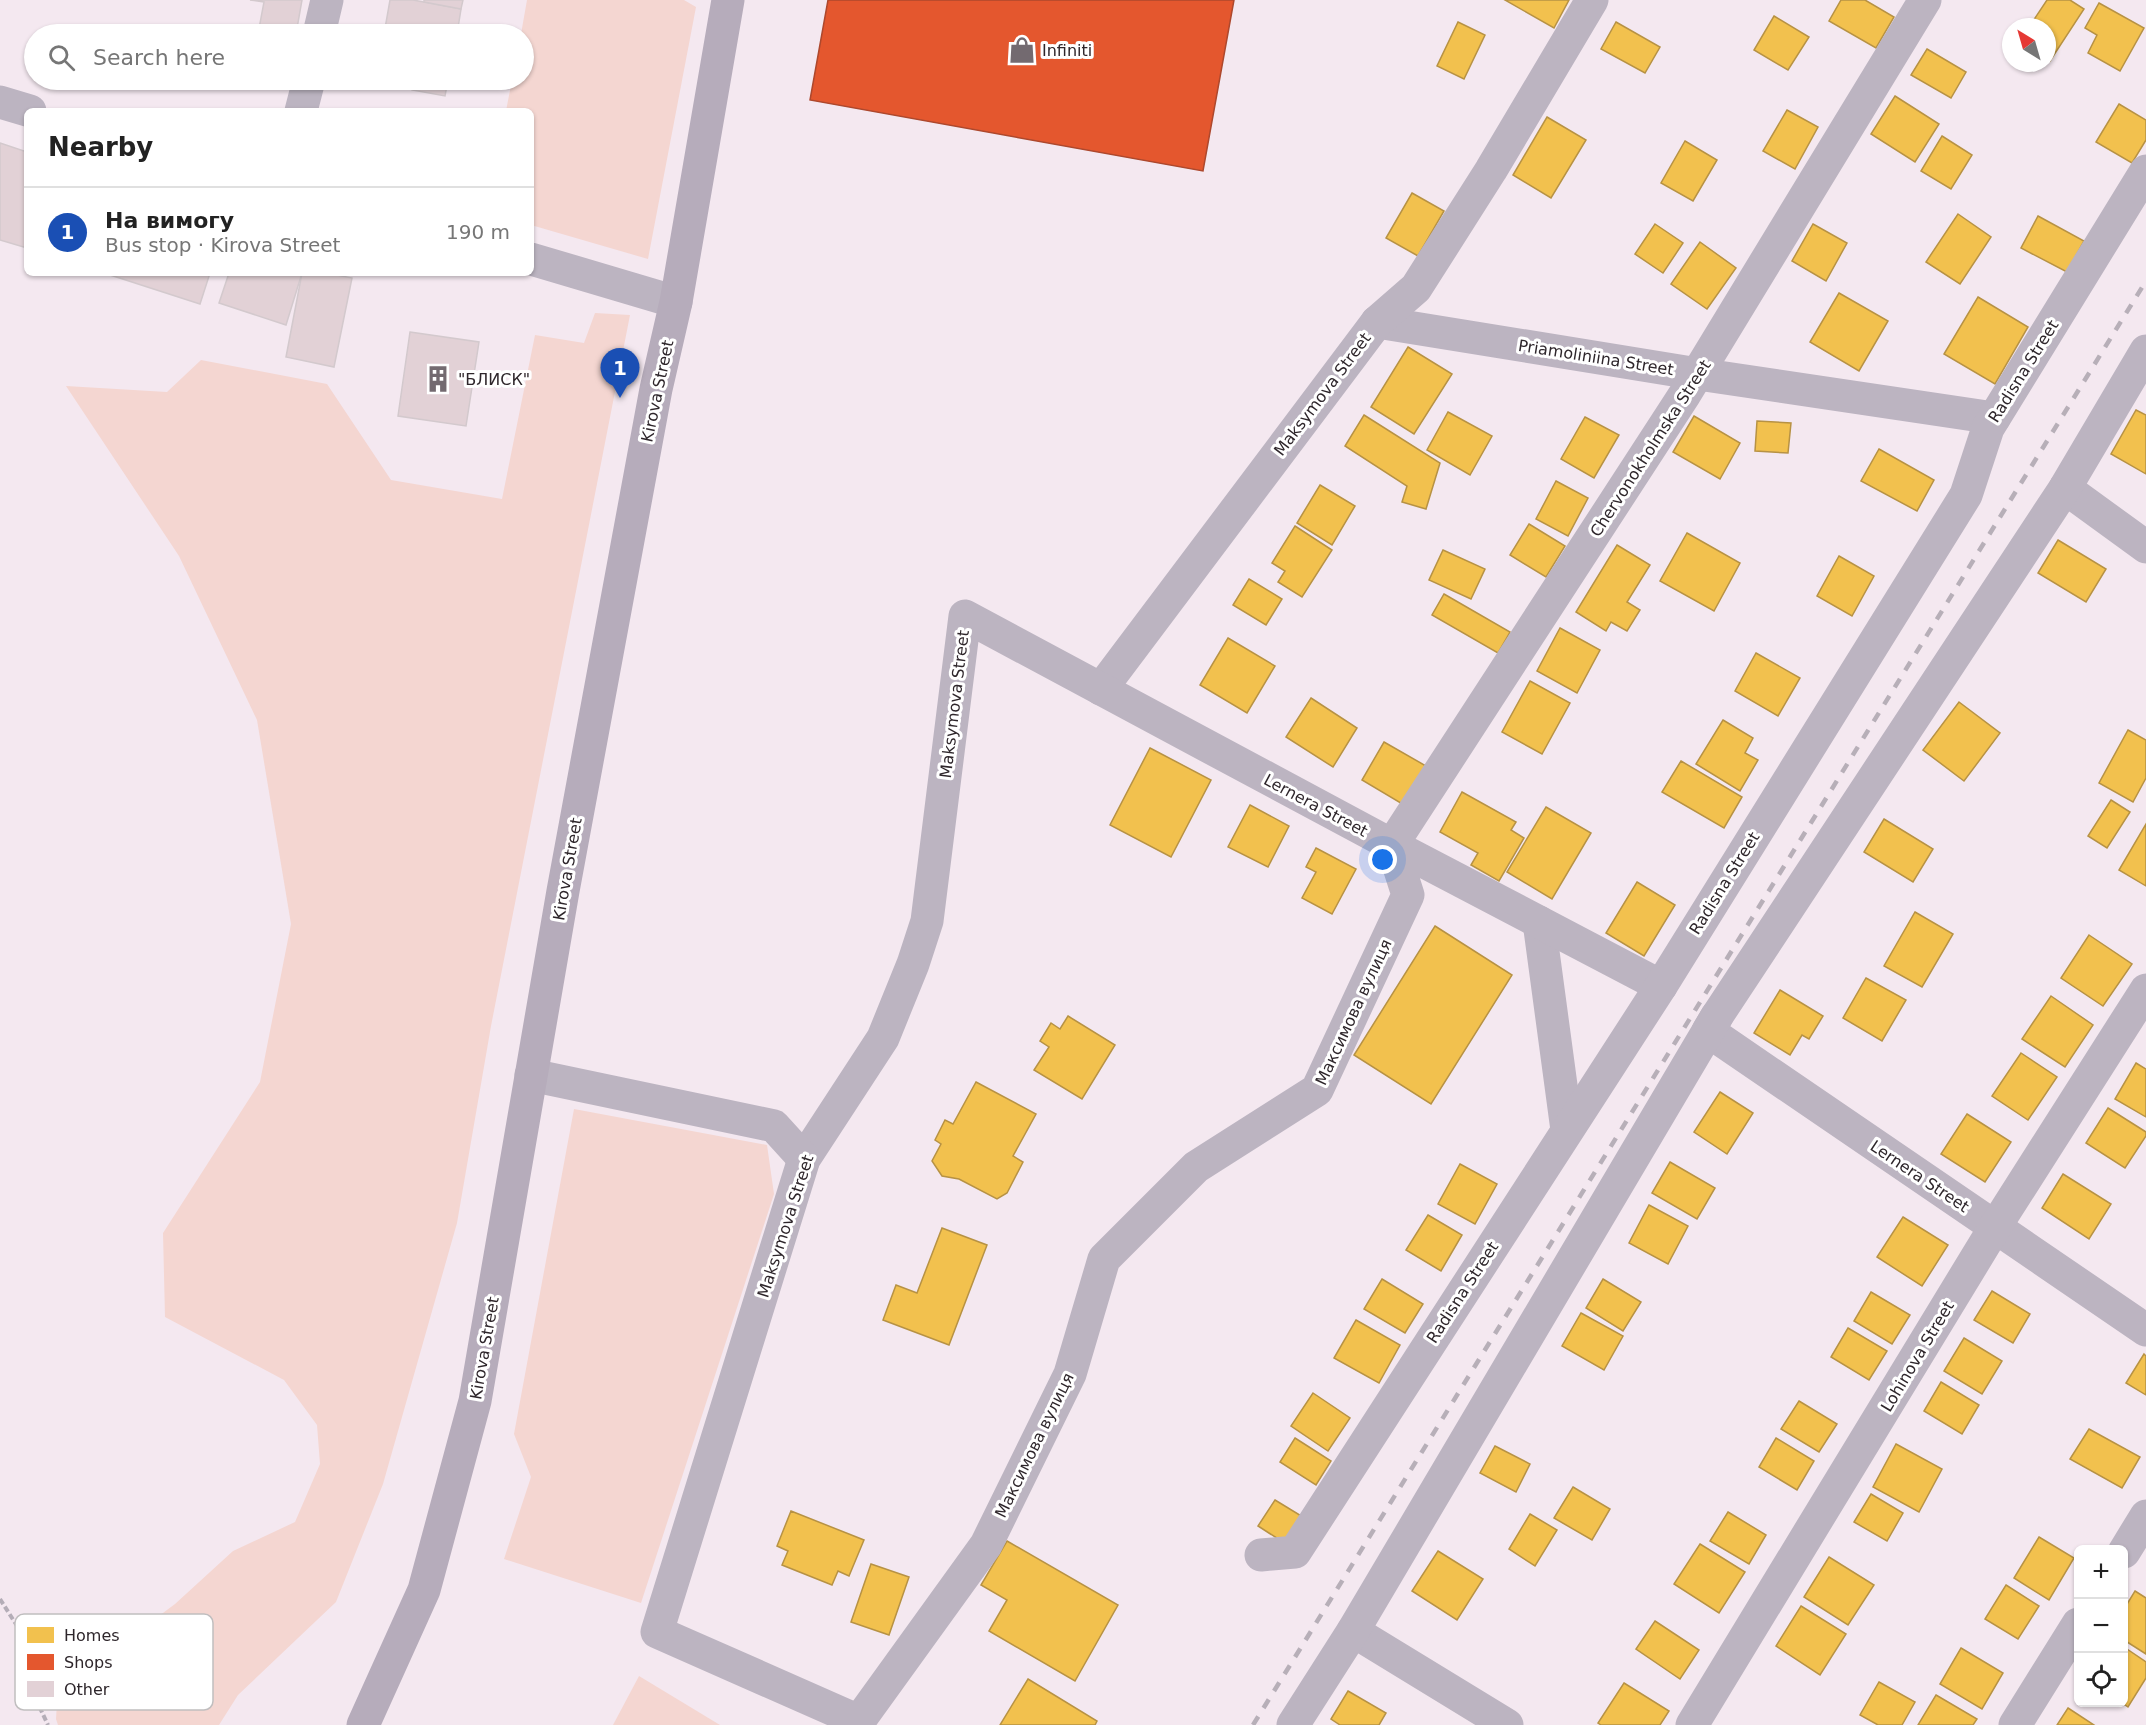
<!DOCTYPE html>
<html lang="en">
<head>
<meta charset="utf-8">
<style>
	:root { --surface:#fff; --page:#f6f6f6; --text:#222; --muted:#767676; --line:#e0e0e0; --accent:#736a70 }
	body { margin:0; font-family:"DejaVu Sans",sans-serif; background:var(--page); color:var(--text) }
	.controls { position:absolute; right:18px; bottom:18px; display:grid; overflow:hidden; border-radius:9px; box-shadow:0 2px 4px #0004 }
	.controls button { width:54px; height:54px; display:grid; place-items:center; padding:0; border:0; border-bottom:2px solid var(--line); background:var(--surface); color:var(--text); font:30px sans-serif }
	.compass { position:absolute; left:2002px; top:18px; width:54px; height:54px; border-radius:50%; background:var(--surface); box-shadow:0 2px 4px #0004; rotate:323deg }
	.you { position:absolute; left:1383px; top:860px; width:21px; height:21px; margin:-15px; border:4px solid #fff; border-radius:50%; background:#1a73e8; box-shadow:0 0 0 9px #1a73e833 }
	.badge { display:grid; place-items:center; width:39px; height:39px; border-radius:50%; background:var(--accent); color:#fff; font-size:20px; font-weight:700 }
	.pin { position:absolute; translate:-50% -50px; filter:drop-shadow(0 2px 3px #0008) }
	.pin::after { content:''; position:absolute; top:32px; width:21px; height:18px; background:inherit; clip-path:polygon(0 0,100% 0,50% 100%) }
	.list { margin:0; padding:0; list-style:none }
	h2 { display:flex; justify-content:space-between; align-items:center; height:78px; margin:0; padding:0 24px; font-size:26px }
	h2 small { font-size:20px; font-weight:400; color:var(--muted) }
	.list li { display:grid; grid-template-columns:39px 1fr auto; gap:18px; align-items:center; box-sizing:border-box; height:90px; padding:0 24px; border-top:2px solid var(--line) }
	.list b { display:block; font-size:22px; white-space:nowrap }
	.list p { margin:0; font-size:20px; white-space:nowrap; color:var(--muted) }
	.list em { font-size:20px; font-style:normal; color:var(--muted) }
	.icon { flex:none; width:33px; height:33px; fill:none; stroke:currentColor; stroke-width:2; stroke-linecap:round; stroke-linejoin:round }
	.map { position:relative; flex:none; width:2146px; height:1725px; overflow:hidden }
	.search { position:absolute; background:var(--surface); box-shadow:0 2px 4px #0004; left:24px; top:24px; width:510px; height:66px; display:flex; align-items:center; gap:15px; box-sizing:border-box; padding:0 21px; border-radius:33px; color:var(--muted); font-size:22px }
	.panel { position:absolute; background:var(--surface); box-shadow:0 2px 4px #0004; left:24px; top:108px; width:510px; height:168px; border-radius:9px }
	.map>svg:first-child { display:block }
</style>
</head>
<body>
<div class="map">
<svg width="2146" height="1725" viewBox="0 0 2146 1725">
	<rect width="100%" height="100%" fill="#f4e8f0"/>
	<g fill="#f4d6d1">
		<path d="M527 0H684L696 7 648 259 531 225V111H506L512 80H524V34H521Z"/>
		<path d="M595 313 630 315 491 1026 457 1223 383 1484 336 1602 238 1695 219 1725H58L56 1719 58 1687 70 1667 85 1655 112 1651 175 1604 233 1551 295 1522 320 1464 317 1425 284 1380 165 1317 163 1233 260 1082 291 924 257 720 179 556 66 386 167 392 201 360 327 384 391 480 502 499 535 335 584 343Z"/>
		<path d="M574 1109 767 1145 774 1194 641 1603 504 1559 531 1477 514 1434Z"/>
		<path d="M639 1676 720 1725H613Z"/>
	</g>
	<g fill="#f2c14e" stroke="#b79244" stroke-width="1.5">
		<path d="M1505 0H1569L1554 28Z"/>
		<path d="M1841 0H1865L1894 17 1876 48 1829 21Z"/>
		<path d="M2047 0H2070L2084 9 2050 61 2047 59V27H2029Z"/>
		<path d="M2099 3 2144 28 2120 71 2088 53 2097 35 2085 28Z"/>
		<path d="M1774 16 1809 37 1788 70 1754 50Z"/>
		<path d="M1458 22 1485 35 1464 79 1437 66Z"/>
		<path d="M1616 22 1660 47 1645 73 1601 49Z"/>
		<path d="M1927 49 1966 72 1951 98 1911 75Z"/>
		<path d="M1895 96 1939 124 1915 162 1871 134Z"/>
		<path d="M2119 104 2146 120V140L2132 163 2096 142Z"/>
		<path d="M1787 110 1818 127 1795 169 1763 151Z"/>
		<path d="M1547 117 1586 140 1551 198 1513 175Z"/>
		<path d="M1942 136 1972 155 1951 189 1921 171Z"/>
		<path d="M1685 141 1717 160 1693 201 1661 183Z"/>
		<path d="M1412 193 1444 211 1418 256 1386 238Z"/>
		<path d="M1958 214 1991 237 1960 284 1926 262Z"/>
		<path d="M2038 216 2084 241 2067 272 2021 248Z"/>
		<path d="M1655 224 1683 243 1663 273 1635 254Z"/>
		<path d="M1813 224 1847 243 1826 281 1792 261Z"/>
		<path d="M1700 242 1736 268 1707 309 1671 284Z"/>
		<path d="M1839 293 1888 321 1859 371 1810 342Z"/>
		<path d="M1978 297 2028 327 1995 384 1944 354Z"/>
		<path d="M1408 347 1452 374 1414 434 1371 407Z"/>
		<path d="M2136 410 2146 415V474L2111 454Z"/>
		<path d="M1448 412 1492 436 1470 475 1427 450Z"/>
		<path d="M1364 415 1440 463 1426 509 1402 502 1407 486 1345 446Z"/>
		<path d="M1694 416 1740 443 1720 479 1673 452Z"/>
		<path d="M1585 417 1619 435 1594 478 1561 459Z"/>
		<path d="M1757 421 1791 423 1788 453 1755 451Z"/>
		<path d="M1879 449 1934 480 1917 511 1861 481Z"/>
		<path d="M1556 481 1588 498 1568 536 1536 519Z"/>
		<path d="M1320 485 1355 506 1332 545 1297 523Z"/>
		<path d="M1529 524 1565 546 1546 577 1510 555Z"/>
		<path d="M1295 526 1332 550 1302 597 1278 582 1285 571 1272 563Z"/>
		<path d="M1687 533 1740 563 1714 611 1660 581Z"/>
		<path d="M2058 540 2106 569 2086 602 2038 573Z"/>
		<path d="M1617 545 1650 565 1627 602 1640 610 1627 631 1611 622 1606 631 1576 612Z"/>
		<path d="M1443 550 1485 569 1471 599 1429 580Z"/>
		<path d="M1839 556 1874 576 1852 616 1817 596Z"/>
		<path d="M1249 579 1282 599 1266 625 1233 605Z"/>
		<path d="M1444 594 1510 632 1498 653 1432 615Z"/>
		<path d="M1560 628 1600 650 1577 693 1537 671Z"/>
		<path d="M1228 638 1275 666 1247 713 1200 685Z"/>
		<path d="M1756 653 1800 678 1778 716 1735 691Z"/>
		<path d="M1530 681 1570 703 1542 754 1502 732Z"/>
		<path d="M1311 698 1357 728 1333 767 1286 737Z"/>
		<path d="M1959 702 2000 733 1964 781 1923 750Z"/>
		<path d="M1723 720 1753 738 1745 753 1758 760 1740 791 1696 764Z"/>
		<path d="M2128 730 2146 740V778L2133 802 2099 783Z"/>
		<path d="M1384 742 1426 766 1404 805 1362 780Z"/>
		<path d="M1150 748 1211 780 1171 857 1110 825Z"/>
		<path d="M1681 761 1742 797 1724 828 1662 792Z"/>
		<path d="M1462 792 1516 822 1511 830 1524 838 1499 881 1471 865 1478 853 1440 832Z"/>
		<path d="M2111 800 2130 812 2107 848 2088 836Z"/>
		<path d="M1250 805 1289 826 1268 867 1228 847Z"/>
		<path d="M1546 807 1591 833 1552 899 1507 872Z"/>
		<path d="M1884 819 1933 849 1913 882 1864 852Z"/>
		<path d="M2146 824V886L2119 870Z"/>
		<path d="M1316 848 1356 869 1332 914 1302 898 1316 872 1306 867Z"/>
		<path d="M1637 882 1675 905 1644 956 1606 933Z"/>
		<path d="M1915 912 1953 934 1922 987 1884 966Z"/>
		<path d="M1435 926 1512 975 1431 1104 1354 1055Z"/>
		<path d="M2089 935 2132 964 2103 1006 2061 978Z"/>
		<path d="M1866 978 1906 1000 1882 1041 1843 1018Z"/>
		<path d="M1780 990 1823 1016 1809 1039 1802 1035 1790 1055 1754 1033Z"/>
		<path d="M2051 996 2093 1025 2065 1067 2022 1039Z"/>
		<path d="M1068 1016 1115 1045 1082 1099 1034 1070 1049 1047 1040 1041 1051 1023 1060 1029Z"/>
		<path d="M2021 1053 2057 1077 2028 1120 1992 1096Z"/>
		<path d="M2136 1063 2146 1069V1117L2115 1099Z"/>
		<path d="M976 1082 1036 1114 1013 1156 1023 1162 1007 1193 997 1199 959 1179 942 1176 932 1161 941 1144 935 1140 945 1120 953 1124Z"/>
		<path d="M1720 1092 1753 1113 1727 1154 1694 1132Z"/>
		<path d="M2108 1108 2146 1132V1136L2125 1168 2086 1143Z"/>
		<path d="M1967 1114 2011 1142 1985 1182 1941 1154Z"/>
		<path d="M1670 1162 1715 1188 1697 1219 1652 1193Z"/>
		<path d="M1460 1164 1497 1184 1475 1224 1438 1204Z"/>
		<path d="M2063 1174 2111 1204 2089 1239 2042 1208Z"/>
		<path d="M1649 1205 1688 1226 1668 1264 1629 1243Z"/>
		<path d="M1428 1215 1462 1235 1441 1271 1406 1250Z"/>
		<path d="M1903 1217 1948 1245 1922 1286 1877 1257Z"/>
		<path d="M942 1228 987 1245 949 1345 883 1320 896 1285 917 1293Z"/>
		<path d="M1382 1279 1423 1304 1405 1333 1364 1309Z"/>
		<path d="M1603 1279 1641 1302 1623 1331 1586 1308Z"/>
		<path d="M1992 1291 2030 1314 2013 1343 1974 1320Z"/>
		<path d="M1871 1292 1910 1315 1892 1344 1854 1321Z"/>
		<path d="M1581 1313 1623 1336 1604 1370 1562 1346Z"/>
		<path d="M1356 1320 1400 1345 1379 1383 1334 1358Z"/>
		<path d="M1848 1328 1887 1351 1869 1380 1831 1357Z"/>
		<path d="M1964 1338 2002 1361 1982 1394 1944 1371Z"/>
		<path d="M2144 1354 2146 1356V1395L2126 1383Z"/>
		<path d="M1941 1382 1979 1405 1962 1434 1924 1411Z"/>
		<path d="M1313 1393 1350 1418 1328 1451 1291 1426Z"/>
		<path d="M1799 1401 1837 1424 1819 1452 1781 1429Z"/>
		<path d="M2089 1429 2140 1457 2122 1488 2070 1459Z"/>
		<path d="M1295 1438 1331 1461 1316 1485 1280 1462Z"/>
		<path d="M1776 1438 1814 1461 1797 1490 1759 1467Z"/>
		<path d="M1896 1444 1942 1469 1919 1512 1873 1487Z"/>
		<path d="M1495 1446 1530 1464 1516 1492 1480 1473Z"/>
		<path d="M1573 1487 1610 1509 1592 1540 1554 1518Z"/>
		<path d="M1871 1494 1903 1513 1887 1541 1854 1522Z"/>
		<path d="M1275 1500 1303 1517 1286 1544 1258 1526Z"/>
		<path d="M791 1511 864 1540 849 1576 838 1571 832 1585 782 1565 788 1551 777 1546Z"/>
		<path d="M1728 1512 1766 1535 1749 1564 1710 1541Z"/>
		<path d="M1530 1514 1557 1530 1535 1566 1509 1549Z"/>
		<path d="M2039 1537 2074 1558 2049 1600 2014 1578Z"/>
		<path d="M1007 1541 1118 1605 1075 1681 989 1631 1007 1600 981 1585Z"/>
		<path d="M1700 1544 1745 1572 1719 1613 1674 1584Z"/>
		<path d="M1438 1551 1483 1579 1457 1620 1412 1591Z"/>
		<path d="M1829 1557 1874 1585 1848 1625 1804 1597Z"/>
		<path d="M871 1564 909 1577 889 1635 851 1622Z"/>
		<path d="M2006 1585 2039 1606 2018 1639 1985 1619Z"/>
		<path d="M2135 1591 2146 1598V1654L2124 1640V1609Z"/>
		<path d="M1801 1606 1846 1634 1820 1675 1776 1646Z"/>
		<path d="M1655 1621 1699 1650 1680 1679 1636 1649Z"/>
		<path d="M2124 1647 2146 1662V1678L2128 1707 2121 1702H2124Z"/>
		<path d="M1961 1648 2003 1673 1982 1709 1940 1684Z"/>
		<path d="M1028 1679 1097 1721 1095 1725H1000Z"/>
		<path d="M1879 1682 1915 1702 1902 1725H1878L1860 1715Z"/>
		<path d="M1624 1683 1669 1711 1660 1725H1601L1598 1723Z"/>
		<path d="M1348 1691 1386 1713 1379 1725H1340L1331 1719Z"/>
		<path d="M1936 1695 1977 1719 1973 1725H1918Z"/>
		<path d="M2068 1708 2094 1725H2057Z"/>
	</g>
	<path fill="#e4572e" stroke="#ad482d" stroke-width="1.5" d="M828 0H1234L1203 171 810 100Z"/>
	<g fill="#e2d1d6" stroke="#d3c9cd" stroke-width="1.5">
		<path d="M250 0H302L296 34H258L264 2Z"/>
		<path d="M390 0H413L461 9 457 34H384Z"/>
		<path d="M424 0H463L461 9 424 2Z"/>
		<path d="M396 80H448L445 96 412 90 413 83Z"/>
		<path d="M0 143 27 152V248L0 240Z"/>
		<path d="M104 273H210L200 304Z"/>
		<path d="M229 273H302L286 325 219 303Z"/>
		<path d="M302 273H327L352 278 334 367 286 357Z"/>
		<path d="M410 332 479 342 466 426 398 416Z"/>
	</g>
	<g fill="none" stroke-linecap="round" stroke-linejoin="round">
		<path stroke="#b4adb7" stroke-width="4" stroke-dasharray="6 3" stroke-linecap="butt" d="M0 1599 26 1640 39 1706 48 1725"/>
		<g stroke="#bcb4c1" stroke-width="33">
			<path d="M319 34 327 0"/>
			<path d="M0 102 30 111"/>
			<path d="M301 111 309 80"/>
			<path d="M531 259 676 302"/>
			<path d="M1377 322 1698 374 1994 418"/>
			<path d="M2065 488 2146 547"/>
			<path d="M1101 689 1377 322 1416 288 1491 170 1592 0"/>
			<path d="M1539 922 1567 1130"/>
			<path d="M1661 986 1392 845 965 616 927 921 913 964 883 1038 804 1159 657 1632 859 1721 986 1545 1070 1374 1104 1259 1196 1167 1317 1090 1408 895 1392 845 1685 394 1925 0"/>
			<path d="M1717 1016 1708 1031 2146 1330"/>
			<path d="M531 1075 774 1126 804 1159"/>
			<path d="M2124 1552 2146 1516"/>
			<path d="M1261 1555 1295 1552 1661 986 1966 495 1988 428 2146 171"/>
			<path d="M1353 1631 1507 1725"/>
			<path d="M1293 1725 1353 1631 1717 1016 2065 488 2146 351"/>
			<path d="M1692 1725 1995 1227 2146 990"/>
			<path d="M2015 1725 2078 1624"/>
		</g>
		<path stroke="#b6acbb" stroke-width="33" d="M363 1725 424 1590 475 1401 563 891 656 389 676 302 728 0"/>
		<path stroke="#b7afb8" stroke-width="4.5" stroke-dasharray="10 10" stroke-linecap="butt" d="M1253 1725 2146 281"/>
	</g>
	<defs>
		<symbol id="shop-bare" viewBox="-9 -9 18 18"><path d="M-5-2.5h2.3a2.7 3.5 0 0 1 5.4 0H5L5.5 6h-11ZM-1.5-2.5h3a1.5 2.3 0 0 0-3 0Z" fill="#736a70" stroke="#fff" stroke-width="2.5" paint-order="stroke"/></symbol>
		<symbol id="building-bare" viewBox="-9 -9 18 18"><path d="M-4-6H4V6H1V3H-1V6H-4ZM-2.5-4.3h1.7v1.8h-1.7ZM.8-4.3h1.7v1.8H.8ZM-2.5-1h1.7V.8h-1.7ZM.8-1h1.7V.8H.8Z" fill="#736a70" stroke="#fff" stroke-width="2.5" paint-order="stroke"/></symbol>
	</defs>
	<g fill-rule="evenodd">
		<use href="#shop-bare" x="1003" y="31" width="38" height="38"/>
		<use href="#building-bare" x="419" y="360" width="38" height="38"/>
	</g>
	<g text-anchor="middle" stroke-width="6" stroke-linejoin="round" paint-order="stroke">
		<g font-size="16" fill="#2e262b" stroke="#fff" text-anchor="start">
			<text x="1042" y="56">Infiniti</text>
			<text x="458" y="385">"БЛИСК"</text>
		</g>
		<g font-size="16" fill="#2e262b" stroke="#fff">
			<text transform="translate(1596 357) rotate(9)" y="6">Priamoliniina Street</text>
			<text transform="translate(2023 371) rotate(-58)" y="6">Radisna Street</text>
			<text transform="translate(657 391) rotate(-78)" y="6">Kirova Street</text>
			<text transform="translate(1322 394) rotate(-53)" y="6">Maksymova Street</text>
			<text transform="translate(1650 448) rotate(-57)" y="6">Chervonokholmska Street</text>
			<text transform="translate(954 704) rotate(-83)" y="6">Maksymova Street</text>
			<text transform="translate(1316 805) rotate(28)" y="6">Lernera Street</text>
			<text transform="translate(567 869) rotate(-80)" y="6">Kirova Street</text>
			<text transform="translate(1724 883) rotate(-58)" y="6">Radisna Street</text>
			<text transform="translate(1353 1012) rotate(-65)" y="6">Максимова вулиця</text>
			<text transform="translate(1920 1176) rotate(34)" y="6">Lernera Street</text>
			<text transform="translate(785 1226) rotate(-72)" y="6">Maksymova Street</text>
			<text transform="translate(1462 1292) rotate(-57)" y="6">Radisna Street</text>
			<text transform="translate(484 1348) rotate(-80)" y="6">Kirova Street</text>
			<text transform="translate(1917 1356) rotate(-59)" y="6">Lohinova Street</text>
			<text transform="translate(1034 1445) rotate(-64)" y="6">Максимова вулиця</text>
		</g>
	</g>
	<rect x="15" y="1614" width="198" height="96" rx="9" fill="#fff" stroke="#c0bebf" stroke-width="1.5"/>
	<rect x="27" y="1627" width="27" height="16" fill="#f2c14e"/>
	<rect x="27" y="1654" width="27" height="16" fill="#e4572e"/>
	<rect x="27" y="1681" width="27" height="16" fill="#e2d1d6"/>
	<g font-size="16" fill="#2e262b">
		<text x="64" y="1641">Homes</text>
		<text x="64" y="1668">Shops</text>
		<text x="64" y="1695">Other</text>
	</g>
</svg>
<div class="controls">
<button>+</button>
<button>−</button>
<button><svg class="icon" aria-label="locate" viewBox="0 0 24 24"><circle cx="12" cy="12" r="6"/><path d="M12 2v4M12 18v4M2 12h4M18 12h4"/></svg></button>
</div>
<svg class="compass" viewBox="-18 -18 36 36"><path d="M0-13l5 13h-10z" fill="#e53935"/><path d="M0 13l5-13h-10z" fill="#767676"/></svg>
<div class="you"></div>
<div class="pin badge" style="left:620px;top:398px;background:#1a4fb4">1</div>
<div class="search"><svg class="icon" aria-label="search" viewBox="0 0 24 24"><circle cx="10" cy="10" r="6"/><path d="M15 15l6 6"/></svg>Search here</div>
<section class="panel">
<h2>Nearby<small></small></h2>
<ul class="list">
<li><span class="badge" style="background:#1a4fb4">1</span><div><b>На вимогу</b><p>Bus stop · Kirova Street</p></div><em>190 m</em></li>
</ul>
</section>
</div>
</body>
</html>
